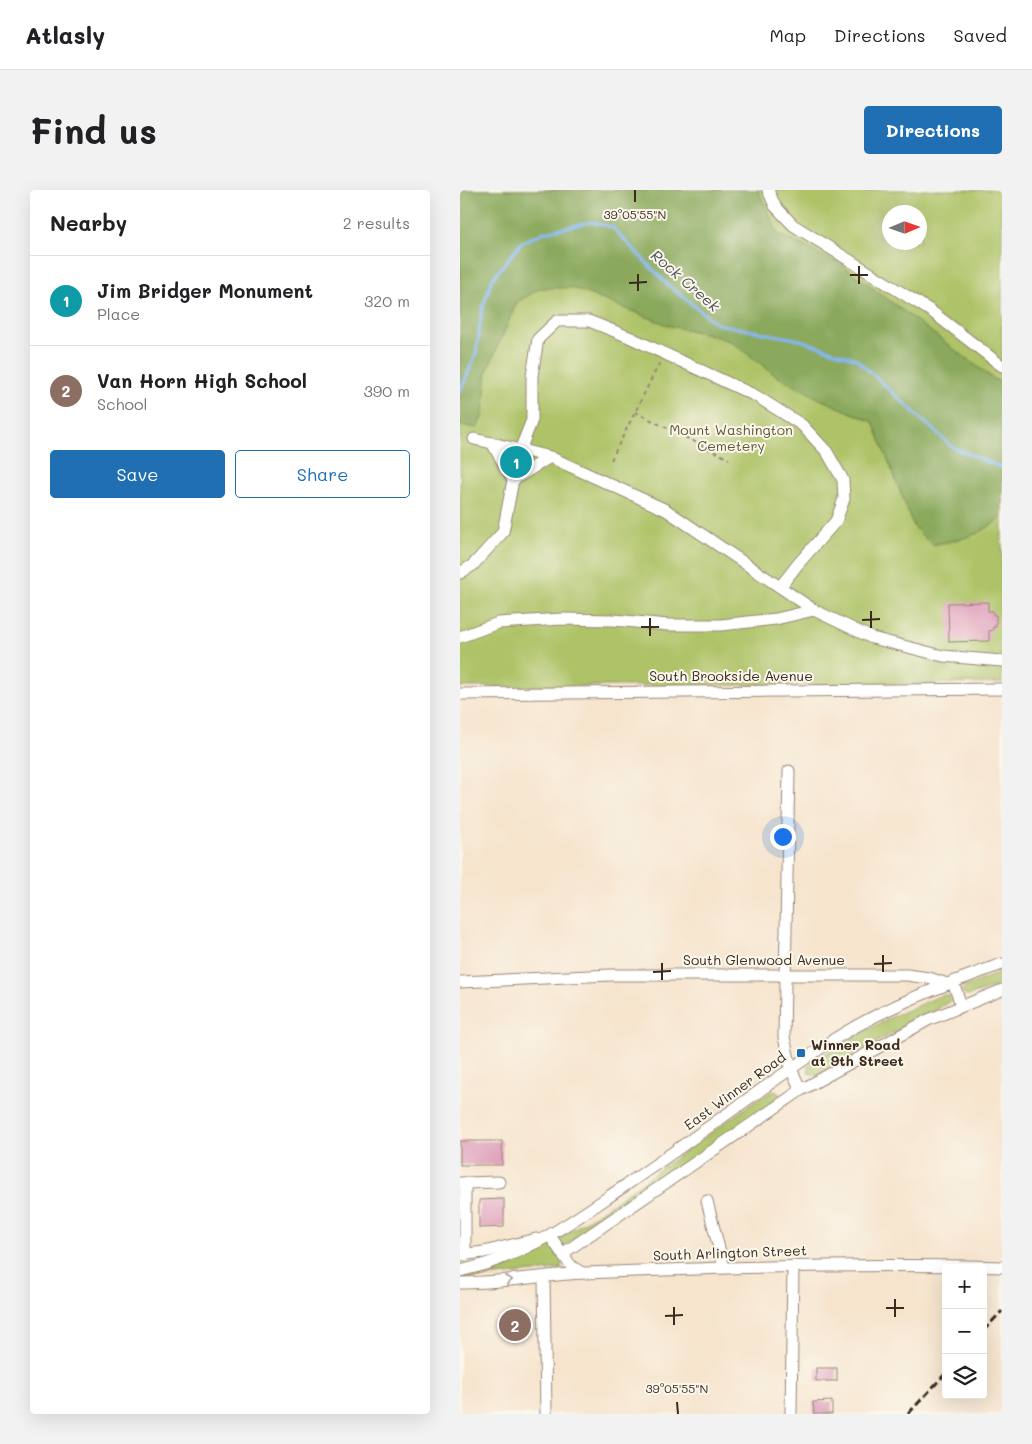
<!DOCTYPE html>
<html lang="en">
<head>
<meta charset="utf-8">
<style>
	:root { --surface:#fff; --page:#f2f2f2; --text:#202124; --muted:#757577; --line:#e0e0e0; --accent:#1f6fb2 }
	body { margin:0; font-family:Mali,sans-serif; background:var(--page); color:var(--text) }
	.controls { position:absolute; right:15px; bottom:15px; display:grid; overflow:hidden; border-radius:5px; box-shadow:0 5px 20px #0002 }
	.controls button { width:45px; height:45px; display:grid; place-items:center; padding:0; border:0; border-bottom:1px solid var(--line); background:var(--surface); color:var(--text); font:25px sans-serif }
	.compass { position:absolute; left:422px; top:15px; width:45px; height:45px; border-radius:50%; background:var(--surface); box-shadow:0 5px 20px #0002; rotate:88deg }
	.you { position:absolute; left:322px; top:646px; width:18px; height:18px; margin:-12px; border:4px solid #fff; border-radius:50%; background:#1a73e8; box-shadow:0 0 0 8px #1a73e833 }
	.badge { display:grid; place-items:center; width:32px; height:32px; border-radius:50%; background:var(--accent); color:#fff; font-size:16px; font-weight:700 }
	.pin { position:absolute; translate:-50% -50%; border:2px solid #fff; box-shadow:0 1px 5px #0006 }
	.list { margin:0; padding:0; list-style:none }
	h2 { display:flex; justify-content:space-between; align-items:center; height:65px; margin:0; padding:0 20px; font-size:21px }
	h2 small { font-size:16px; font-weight:400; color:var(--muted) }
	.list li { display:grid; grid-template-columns:32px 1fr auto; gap:15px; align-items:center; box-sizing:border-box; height:90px; padding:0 20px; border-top:1px solid var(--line) }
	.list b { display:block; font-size:19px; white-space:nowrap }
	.list p { margin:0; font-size:16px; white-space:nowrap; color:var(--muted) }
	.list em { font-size:16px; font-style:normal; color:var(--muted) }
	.actions { display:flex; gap:10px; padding:15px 20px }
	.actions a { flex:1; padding:11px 0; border:1px solid var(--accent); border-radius:5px; text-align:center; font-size:18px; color:var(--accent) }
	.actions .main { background:var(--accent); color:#fff }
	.icon { flex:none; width:28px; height:28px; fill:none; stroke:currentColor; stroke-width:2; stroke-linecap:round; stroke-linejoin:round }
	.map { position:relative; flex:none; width:542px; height:1224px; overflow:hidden; border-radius:5px }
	header { display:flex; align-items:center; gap:30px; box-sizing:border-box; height:70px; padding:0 25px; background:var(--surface); border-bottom:1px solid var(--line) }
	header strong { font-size:24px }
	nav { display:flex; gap:28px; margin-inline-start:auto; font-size:18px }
	.intro { display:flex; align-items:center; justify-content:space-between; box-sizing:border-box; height:120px; padding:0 30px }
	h1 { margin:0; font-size:35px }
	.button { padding:12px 22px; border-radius:5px; background:var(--accent); color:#fff; font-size:18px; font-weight:700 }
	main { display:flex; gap:30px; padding:0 30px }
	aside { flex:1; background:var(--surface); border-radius:5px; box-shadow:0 5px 20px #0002 }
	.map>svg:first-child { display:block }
</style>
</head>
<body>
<header>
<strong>Atlasly</strong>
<nav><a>Map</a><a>Directions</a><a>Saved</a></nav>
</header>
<div class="intro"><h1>Find us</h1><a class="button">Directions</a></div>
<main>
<aside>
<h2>Nearby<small>2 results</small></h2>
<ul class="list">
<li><span class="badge" style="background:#0f9aa8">1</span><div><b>Jim Bridger Monument</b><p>Place</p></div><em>320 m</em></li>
<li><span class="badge" style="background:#8d6e63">2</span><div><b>Van Horn High School</b><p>School</p></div><em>390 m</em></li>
</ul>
<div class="actions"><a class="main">Save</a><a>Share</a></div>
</aside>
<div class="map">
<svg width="542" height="1224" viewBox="0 0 542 1224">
	<rect width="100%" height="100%" fill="#fbf7ec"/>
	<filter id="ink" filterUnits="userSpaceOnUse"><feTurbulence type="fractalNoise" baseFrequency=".02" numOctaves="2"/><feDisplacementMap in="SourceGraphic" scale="10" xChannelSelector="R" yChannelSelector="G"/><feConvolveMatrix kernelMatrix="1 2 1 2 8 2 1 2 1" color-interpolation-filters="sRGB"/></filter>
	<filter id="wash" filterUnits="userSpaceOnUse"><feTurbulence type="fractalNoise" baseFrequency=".0096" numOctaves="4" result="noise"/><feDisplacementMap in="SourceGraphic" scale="20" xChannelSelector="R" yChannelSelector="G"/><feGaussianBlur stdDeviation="1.12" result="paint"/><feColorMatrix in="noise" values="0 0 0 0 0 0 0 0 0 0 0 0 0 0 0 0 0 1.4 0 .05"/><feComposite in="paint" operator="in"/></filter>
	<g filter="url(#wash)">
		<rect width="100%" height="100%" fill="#f6e4cd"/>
		<g fill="#aec368" stroke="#747643" fill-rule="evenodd">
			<path d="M0 0H542V493L0 497ZM430 22H460V52H430Z"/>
			<path d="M542 782V794L508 806 504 805 502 801 504 797Z"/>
			<path d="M482 805 490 806V811L486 814 360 883 355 885 349 883 348 876 356 869 427 829Z"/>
			<path d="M314 901 320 904V907L316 911 103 1057 98 1049 143 1020 298 909Z"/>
			<path d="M88 1054H90L102 1072 101 1079 0 1090V1085L34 1075Z"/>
		</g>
		<path fill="#8aa95c" stroke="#626a3d" d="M0 0H298L318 44 382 75 534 189 542 193V327C518 347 502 349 472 355L454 337 413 232 362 210 318 187 272 152 248 144 210 136 113 98H81L57 112 27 181 23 225 17 238 0 235Z"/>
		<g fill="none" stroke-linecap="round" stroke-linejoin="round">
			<path stroke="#87b7f2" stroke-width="3" d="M0 202 16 164 22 121 32 89 62 52 85 42 131 32 152 37 208 95 257 134 340 150 396 169 492 257 542 278"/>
		</g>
		<g id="blocks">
			<g fill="#dc96b6">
				<path d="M528 412V421H533V425H536V437H533V440L529 441V451L489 452 488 413Z"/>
				<rect x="0" y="951" width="42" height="24"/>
				<path d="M44 1009V1037L19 1038V1010Z"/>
				<rect x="356" y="1178" width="21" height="13"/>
				<path d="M372 1211V1224H354L353 1212Z"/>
			</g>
		</g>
	</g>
	<g filter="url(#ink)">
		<use href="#blocks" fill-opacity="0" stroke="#988776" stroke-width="1"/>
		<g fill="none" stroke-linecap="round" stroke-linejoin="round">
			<defs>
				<g id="minor">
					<path d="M308 0 315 16 333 35 471 121 542 176"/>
					<path d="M14 249 32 253 53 290 90 267 206 320 354 420 412 448 483 466 542 471"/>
					<path d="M32 253 90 267"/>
					<path d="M60 260 72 230V186L78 149 97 131H129L169 147 296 206 342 235 367 262 383 290 384 309 376 331 338 374 320 397"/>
					<path d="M0 383 13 375 43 342 53 290"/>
					<path d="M0 447 38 433 102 429 154 430 208 435H261L316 429 354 420"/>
					<path d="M0 504 542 499"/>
					<path d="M329 581 324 847 331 879 341 900"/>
					<path d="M0 792 151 785H447L469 788 487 794"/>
					<path d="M493 792 501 815"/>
					<path d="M0 993H5V1065"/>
					<path d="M5 993 39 992"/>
					<path d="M247 1011 264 1078"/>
					<path d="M90 1046 111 1076 122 1083"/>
					<path d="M102 1064 341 900 468 830 542 800"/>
					<path d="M0 1065 24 1062 76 1049"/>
					<path d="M0 1081C67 1066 111 1032 166 995 232 950 295 903 361 858 416 820 480 796 542 774"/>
					<path d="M84 1087 86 1224"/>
					<path d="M0 1093C42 1093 83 1085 125 1083 264 1077 403 1073 542 1077"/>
					<path d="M331 1224 333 1076"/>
				</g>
			</defs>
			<use href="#minor" stroke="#988776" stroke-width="13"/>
			<g stroke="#988776" stroke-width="2" stroke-dasharray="4 4" stroke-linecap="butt">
				<path d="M175 222 269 269"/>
				<path d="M151 270 200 172"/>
			</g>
			<use href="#minor" stroke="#fff" stroke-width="11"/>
			<g stroke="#3b2a1e" stroke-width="3" stroke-dasharray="8 4" stroke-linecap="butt">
				<path d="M523 1141 542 1121"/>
				<path d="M448 1224 486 1183"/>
			</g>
		</g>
		<defs><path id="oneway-chevron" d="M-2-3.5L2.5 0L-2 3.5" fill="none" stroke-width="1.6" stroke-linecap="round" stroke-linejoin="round" transform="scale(1.25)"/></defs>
		<use stroke="#a79f9a" href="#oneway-chevron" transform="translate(49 1090) rotate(-5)"/>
	</g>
	<path fill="none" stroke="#3b2a1e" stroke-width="2" d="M175 0V12M399 76V94M178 84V101M390 85H408M169 93 187 92M411 421V438M190 428V446M402 430 420 429M181 437H199M423 765V782M202 773V790M414 774 432 773M193 782 211 781M435 1109V1127M214 1117V1135M426 1118H444M205 1126 223 1125M217 1212 218 1224"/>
	<rect fill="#1f6fb2" stroke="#fbf7ec" stroke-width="2" x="336" y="858" width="10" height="10" rx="2.5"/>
	<g text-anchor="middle" stroke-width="4" stroke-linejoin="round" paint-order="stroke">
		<g font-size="14" fill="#5e5834" stroke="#fbf7ec">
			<text x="271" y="245">Mount Washington<tspan x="271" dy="16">Cemetery</tspan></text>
		</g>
		<g font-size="14" fill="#3b2a1e" stroke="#fbf7ec">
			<text x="271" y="491">South Brookside Avenue</text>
			<text x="304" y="775">South Glenwood Avenue</text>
			<text transform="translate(275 901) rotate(-36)" y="5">East Winner Road</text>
			<text transform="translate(270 1063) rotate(-2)" y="5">South Arlington Street</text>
		</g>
		<g font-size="14" font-weight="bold" fill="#3b2a1e" stroke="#fbf7ec" text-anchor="start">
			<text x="351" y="860">Winner Road<tspan x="351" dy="16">at 9th Street</tspan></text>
		</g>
		<g font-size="15" font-style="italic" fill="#52545e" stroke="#fbf7ec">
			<text transform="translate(225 91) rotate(41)" y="5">Rock Creek</text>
		</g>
	</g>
	<g font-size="12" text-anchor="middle" fill="#3b2a1e" stroke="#fbf7ec" stroke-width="4" stroke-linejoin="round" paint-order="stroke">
		<text x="175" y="29">39°05'55"N</text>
		<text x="217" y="1203">39°05'55"N</text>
	</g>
</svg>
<div class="controls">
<button>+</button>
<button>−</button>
<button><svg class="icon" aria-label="layers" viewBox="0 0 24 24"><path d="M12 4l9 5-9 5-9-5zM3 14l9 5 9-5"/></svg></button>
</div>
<svg class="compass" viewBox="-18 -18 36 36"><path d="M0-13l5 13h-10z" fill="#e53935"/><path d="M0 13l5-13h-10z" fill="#757577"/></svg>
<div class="you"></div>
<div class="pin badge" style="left:56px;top:272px;background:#0f9aa8">1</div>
<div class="pin badge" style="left:55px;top:1135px;background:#8d6e63">2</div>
</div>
</main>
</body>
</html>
